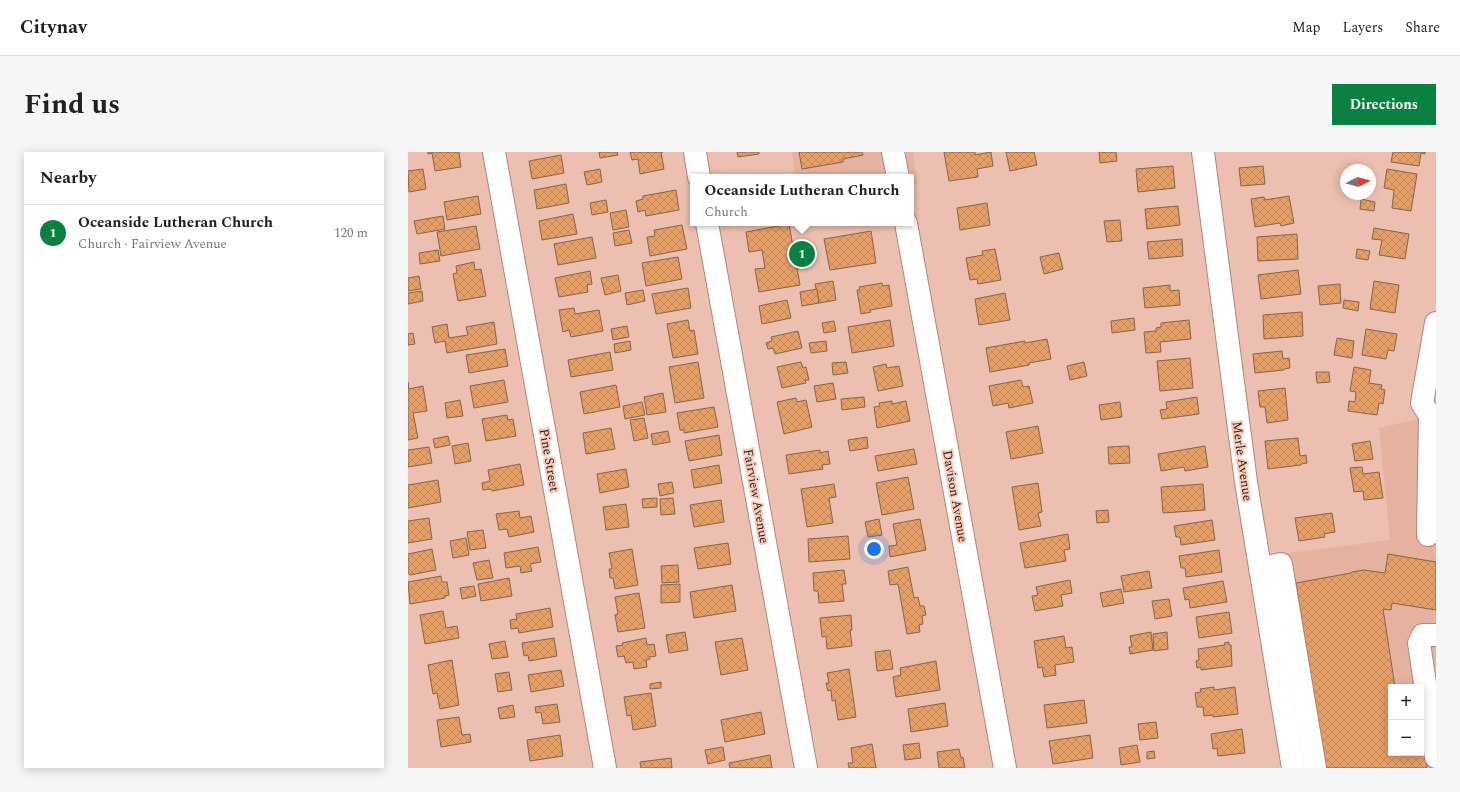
<!DOCTYPE html>
<html lang="en">
<head>
<meta charset="utf-8">
<style>
	:root { --surface:#fff; --page:#f6f6f6; --text:#202124; --muted:#757577; --line:#e0e0e0; --accent:#0b8043 }
	body { margin:0; font-family:Spectral,serif; background:var(--page); color:var(--text) }
	.controls { position:absolute; right:12px; bottom:12px; display:grid; overflow:hidden; border-radius:0px; box-shadow:0 2px 10px #0003 }
	.controls button { width:36px; height:36px; display:grid; place-items:center; padding:0; border:0; border-bottom:1px solid var(--line); background:var(--surface); color:var(--text); font:20px sans-serif }
	.compass { position:absolute; left:932px; top:12px; width:36px; height:36px; border-radius:50%; background:var(--surface); box-shadow:0 2px 10px #0003; rotate:84deg }
	.you { position:absolute; left:466px; top:397px; width:14px; height:14px; margin:-10px; border:3px solid #fff; border-radius:50%; background:#1a73e8; box-shadow:0 0 0 6px #1a73e833 }
	.badge { display:grid; place-items:center; width:26px; height:26px; border-radius:50%; background:var(--accent); color:#fff; font-size:13px; font-weight:700 }
	.pin { position:absolute; translate:-50% -50%; border:2px solid #fff; box-shadow:0 1px 4px #0006 }
	.popup { position:absolute; left:282px; top:22px; width:224px; height:52px; box-sizing:border-box; display:grid; place-content:center; border-radius:0px; background:var(--surface); filter:drop-shadow(0 1px 3px #0005); font-size:13px; white-space:nowrap; color:var(--muted) }
	.popup b { font-size:15px; color:var(--text) }
	.popup::after { content:''; position:absolute; left:50%; top:100%; margin-left:-8px; border:8px solid transparent; border-top-color:var(--surface) }
	.list { margin:0; padding:0; list-style:none }
	h2 { display:flex; justify-content:space-between; align-items:center; height:52px; margin:0; padding:0 16px; font-size:17px }
	h2 small { font-size:13px; font-weight:400; color:var(--muted) }
	.list li { display:grid; grid-template-columns:26px 1fr auto; gap:12px; align-items:center; box-sizing:border-box; height:56px; padding:0 16px; border-top:1px solid var(--line) }
	.list b { display:block; font-size:15px; white-space:nowrap }
	.list p { margin:0; font-size:13px; white-space:nowrap; color:var(--muted) }
	.list em { font-size:13px; font-style:normal; color:var(--muted) }
	.map { position:relative; flex:none; width:1028px; height:616px; overflow:hidden; border-radius:0px }
	header { display:flex; align-items:center; gap:24px; box-sizing:border-box; height:56px; padding:0 20px; background:var(--surface); border-bottom:1px solid var(--line) }
	header strong { font-size:19px }
	nav { display:flex; gap:22px; margin-inline-start:auto; font-size:14px }
	.intro { display:flex; align-items:center; justify-content:space-between; box-sizing:border-box; height:96px; padding:0 24px }
	h1 { margin:0; font-size:28px }
	.button { padding:10px 18px; border-radius:0px; background:var(--accent); color:#fff; font-size:14px; font-weight:700 }
	main { display:flex; gap:24px; padding:0 24px }
	aside { flex:1; background:var(--surface); border-radius:0px; box-shadow:0 2px 10px #0003 }
	.map>svg:first-child { display:block }
</style>
</head>
<body>
<header>
<strong>Citynav</strong>
<nav><a>Map</a><a>Layers</a><a>Share</a></nav>
</header>
<div class="intro"><h1>Find us</h1><a class="button">Directions</a></div>
<main>
<aside>
<h2>Nearby<small></small></h2>
<ul class="list">
<li><span class="badge">1</span><div><b>Oceanside Lutheran Church</b><p>Church · Fairview Avenue</p></div><em>120 m</em></li>
</ul>
</aside>
<div class="map">
<svg width="1028" height="616" viewBox="0 0 1028 616">
	<defs>
		<pattern id="building-cross-hatch" width="8" height="8" patternUnits="userSpaceOnUse"><rect width="8" height="8" fill="#e69f66"/><path d="M0 0l8 8M0 8l8-8" fill="none" stroke="#c58858"/></pattern>
	</defs>
	<rect width="100%" height="100%" fill="#ecbfb0"/>
	<g fill="#e6b2a0" fill-rule="evenodd">
		<path d="M384 0H505L509 32 503 34V25H387Z"/>
		<path d="M1028 263V616H895L858 404 982 388 971 276ZM983 535H1013V601H983Z"/>
	</g>
	<g fill="url(#building-cross-hatch)" stroke="#85644a">
		<path d="M20 0H51L53 15 27 19 24 1 20 2Z"/>
		<path d="M191 0H209L210 3 192 6Z"/>
		<path d="M222 0H255H253L256 17 232 22 230 7 224 8Z"/>
		<path d="M329 0H351V2L330 5Z"/>
		<path d="M391 0H454L455 3 435 7V10L394 17Z"/>
		<path d="M536 0H567V3L583 0 585 14 569 17 570 25 541 29Z"/>
		<path d="M598 0H626L629 13 602 19Z"/>
		<path d="M691 0H708L709 9 692 11Z"/>
		<path d="M985 0H1017V2L1013 1 1011 14 983 10Z"/>
		<path d="M153 3 156 21 124 27 121 9Z"/>
		<path d="M765 14 767 36 730 40 728 17Z"/>
		<path d="M855 14 857 32 833 34 831 16Z"/>
		<path d="M15 17 18 37 1 40 0 19Z"/>
		<path d="M192 17 194 30 179 33 176 20Z"/>
		<path d="M979 17 1009 22 1003 59 984 56 986 38 976 36Z"/>
		<path d="M158 32 161 51 129 57 126 38Z"/>
		<path d="M268 38 271 58 238 64 237 58 230 60 228 49 235 47V44Z"/>
		<path d="M70 44 73 62 39 68 36 50Z"/>
		<path d="M881 44 886 71 873 74 872 71 847 75 843 47 856 45 857 48Z"/>
		<path d="M953 47 967 50 966 59 952 57Z"/>
		<path d="M198 48 200 60 184 63 182 51Z"/>
		<path d="M579 51 582 73 552 78 549 56Z"/>
		<path d="M770 54 772 73 739 77 737 57Z"/>
		<path d="M218 58 221 75 205 78 202 61Z"/>
		<path d="M165 62 169 82 134 88 131 69Z"/>
		<path d="M35 64 37 77 9 82 6 69Z"/>
		<path d="M712 68 714 89 699 90 696 69Z"/>
		<path d="M381 72 392 133 351 140 347 117 357 116 354 98 341 100 338 80Z"/>
		<path d="M274 73 279 97 242 104 239 85 247 84 246 78Z"/>
		<path d="M68 74 72 97 33 104 29 80Z"/>
		<path d="M966 76 1001 82 997 107 971 103 974 88 964 87Z"/>
		<path d="M221 78 224 91 207 94 205 81Z"/>
		<path d="M463 79 468 111 422 118 416 87Z"/>
		<path d="M889 82 890 107 850 109 849 85Z"/>
		<path d="M184 85 188 106 150 113 146 92Z"/>
		<path d="M774 87 775 104 741 107 739 90Z"/>
		<path d="M587 97 593 128 570 132 569 127 562 128 558 106 575 103 574 99Z"/>
		<path d="M949 97 962 99 960 108 948 106Z"/>
		<path d="M30 98 32 109 12 112 11 101Z"/>
		<path d="M651 101 655 117 636 122 632 105Z"/>
		<path d="M270 105 274 127 238 134 234 111Z"/>
		<path d="M66 110 67 118 73 117 78 144 50 149 45 122 49 121 48 114Z"/>
		<path d="M890 118 893 142 853 147 850 123Z"/>
		<path d="M182 119 184 132 179 133 180 140 151 145 147 126Z"/>
		<path d="M210 123 213 139 197 143 193 126Z"/>
		<path d="M11 124 13 137 0 139V126Z"/>
		<path d="M425 129 428 148 411 151 407 132Z"/>
		<path d="M966 129 991 133 987 161 962 157Z"/>
		<path d="M474 131 475 134 481 133 484 154 462 158 463 160 453 162 449 138H452L451 135Z"/>
		<path d="M932 132 933 151 912 153 910 134Z"/>
		<path d="M762 133V139L771 138 772 153 737 156 735 136Z"/>
		<path d="M280 136 283 156 248 162 244 142Z"/>
		<path d="M409 137 411 151 394 154 392 140Z"/>
		<path d="M235 138 237 149 219 153 217 141Z"/>
		<path d="M14 139 15 149 0 152V141Z"/>
		<path d="M597 141 602 168 571 173 567 147Z"/>
		<path d="M379 148 383 166 354 172 351 154Z"/>
		<path d="M936 148 951 150 950 159 935 156Z"/>
		<path d="M166 156 167 162 191 158 195 179 163 185 161 178 155 180 151 158Z"/>
		<path d="M894 160 895 184 856 187 855 163Z"/>
		<path d="M726 166 727 178 704 181 703 169Z"/>
		<path d="M280 168 282 179 286 178 290 202 265 206 259 172Z"/>
		<path d="M482 168 486 194 444 201 440 175Z"/>
		<path d="M781 168 783 187 752 190 753 200 738 201 736 180 748 179V176L753 175V171Z"/>
		<path d="M426 169 428 179 416 181 414 171Z"/>
		<path d="M86 170 89 192 39 201 37 189 27 191 24 175 39 172 41 186 60 183 58 175Z"/>
		<path d="M219 174 221 185 205 188 203 177Z"/>
		<path d="M958 177 989 182 986 199 980 198 978 207 954 203Z"/>
		<path d="M390 179 394 196 367 202 365 196 360 197 358 191 364 189 363 185Z"/>
		<path d="M5 181 7 192 0 193V182Z"/>
		<path d="M929 186 946 189 944 206 926 203Z"/>
		<path d="M639 187 643 207 621 211V213L582 220 578 196 617 189V191Z"/>
		<path d="M222 189 223 198 207 201 206 192Z"/>
		<path d="M418 189 419 199 403 201 401 191Z"/>
		<path d="M97 197 100 214 61 221 58 203Z"/>
		<path d="M874 199 875 207 881 206 882 216 876 217V218L847 221 845 202Z"/>
		<path d="M202 200 205 218 163 225 160 208Z"/>
		<path d="M782 206 785 236 752 239 749 209Z"/>
		<path d="M290 210 296 246 267 251 261 215Z"/>
		<path d="M393 210 395 216 398 215 401 228H397L398 231 374 236 369 215Z"/>
		<path d="M438 210 440 221 425 223 424 211Z"/>
		<path d="M676 210 679 224 662 228 659 214Z"/>
		<path d="M478 212 479 216 491 214 495 234 470 239 465 215Z"/>
		<path d="M946 215 963 218 961 231 974 233 973 237 977 238 975 252 971 251 969 263 940 259 941 249 947 250 948 240 942 239Z"/>
		<path d="M908 220H921L922 230 909 231Z"/>
		<path d="M96 228 100 250 66 256 62 234Z"/>
		<path d="M613 228 615 235 621 234 625 251 601 256 600 251 585 254 581 234Z"/>
		<path d="M0 230 1 237 15 234 19 259 5 261 10 286 0 288Z"/>
		<path d="M425 231 428 247 409 250 406 234Z"/>
		<path d="M208 233 212 255 176 262 172 240Z"/>
		<path d="M877 236 880 268 859 271 857 255H852L850 239Z"/>
		<path d="M255 241 258 260 239 263 236 245Z"/>
		<path d="M456 245 457 255 434 258 433 247Z"/>
		<path d="M789 245 791 262 754 267 752 258 759 257 758 250Z"/>
		<path d="M388 246 389 250 398 248 404 275 376 282 369 250Z"/>
		<path d="M52 248 55 264 39 266 37 251Z"/>
		<path d="M484 249V252L498 249 502 269 469 276 466 255 472 254 471 251Z"/>
		<path d="M234 250 237 263 217 267 215 254Z"/>
		<path d="M712 250 714 265 693 268 691 253Z"/>
		<path d="M306 255 310 275 276 281V278H272L269 261Z"/>
		<path d="M99 263 100 268 105 267 108 284 78 289 74 267Z"/>
		<path d="M236 266 240 286 226 289 222 268Z"/>
		<path d="M630 274 635 301 603 307 598 280Z"/>
		<path d="M203 276 207 297 178 302 175 281Z"/>
		<path d="M260 279 262 290 245 293 243 282Z"/>
		<path d="M311 283 314 303 281 309 277 289Z"/>
		<path d="M40 284 42 293 27 296 25 287Z"/>
		<path d="M459 285 460 296 442 299 440 288Z"/>
		<path d="M890 286 892 304 898 303 899 311 893 312V313L860 317 857 289Z"/>
		<path d="M962 289 965 307 947 309 944 292Z"/>
		<path d="M60 291 63 309 47 312 44 294Z"/>
		<path d="M721 294 722 311 701 312 700 295Z"/>
		<path d="M797 294 800 315 777 319 776 315 753 319 750 302Z"/>
		<path d="M21 295 24 311 0 315V298Z"/>
		<path d="M506 297 509 312 470 319 467 304Z"/>
		<path d="M412 298V301L420 299 422 312 414 313 415 317 381 322 378 303Z"/>
		<path d="M112 312 116 333 84 339 83 337 75 338 74 331 82 329 80 318Z"/>
		<path d="M311 313 314 331 286 336 283 318Z"/>
		<path d="M954 315 955 322 971 320 975 346 956 348 955 339 946 340 942 316Z"/>
		<path d="M218 317 221 335 192 341 189 322Z"/>
		<path d="M500 325 506 357 474 363 468 331Z"/>
		<path d="M30 328 33 350 0 356V333Z"/>
		<path d="M264 330 266 341 252 344 250 332Z"/>
		<path d="M630 331 634 360 630 361 633 374 611 378 604 335Z"/>
		<path d="M426 332 428 345 421 346 425 371 399 375 393 337Z"/>
		<path d="M795 332 797 358 755 361 753 335Z"/>
		<path d="M249 346V355L235 356 234 347Z"/>
		<path d="M265 346 267 362 253 363 252 347Z"/>
		<path d="M313 348 316 370 286 375 282 353Z"/>
		<path d="M218 352 221 375 198 378 195 355Z"/>
		<path d="M700 358 701 370 689 371 688 359Z"/>
		<path d="M111 359 112 366 123 364 126 380 101 385 99 377 91 378 88 362Z"/>
		<path d="M924 361 927 380 916 382 917 385 891 389 887 366Z"/>
		<path d="M21 366 24 387 0 391V369Z"/>
		<path d="M471 367 474 383 460 385 457 370Z"/>
		<path d="M512 367 518 398 482 405 481 394 489 393 485 372Z"/>
		<path d="M804 368 807 388 773 393 772 385H768L766 374Z"/>
		<path d="M75 378 78 396 62 398 59 380Z"/>
		<path d="M660 382 662 397 656 398 658 409 617 416 612 391Z"/>
		<path d="M440 384 442 407 401 410 400 387Z"/>
		<path d="M58 386 61 403 45 406 42 389Z"/>
		<path d="M320 391 323 412 290 417 286 396Z"/>
		<path d="M130 395 133 410 122 412 124 419 113 421 112 414 98 416 96 401Z"/>
		<path d="M24 397 28 418 2 423 0 421V402Z"/>
		<path d="M224 397 230 433 207 437 205 426H202L201 417H204L201 401Z"/>
		<path d="M811 398 814 420 778 425 777 416H773L771 404Z"/>
		<path d="M980 402 1028 410V458L984 451 983 458 975 457 987 535H983V601H1013V583L1019 616H917L888 431 943 421 944 420 956 418 977 421Z"/>
		<path d="M81 408 85 426 69 428 65 411Z"/>
		<path d="M270 413 271 430 254 431 253 414Z"/>
		<path d="M500 415 506 446 510 445 512 454H516L518 463 514 464 515 472 511 473 512 480 499 482 490 432 482 433 480 419Z"/>
		<path d="M436 418 438 432H434L436 449 411 451 410 439H406L405 421Z"/>
		<path d="M741 419 744 436 716 440 713 424Z"/>
		<path d="M33 424 34 430H39L41 443 37 444V446L2 452 0 430Z"/>
		<path d="M101 426 104 444 73 449 70 432Z"/>
		<path d="M662 428 664 441 653 443 655 454 627 459 624 444 630 443 628 435Z"/>
		<path d="M815 429 819 450 782 456 781 447 777 448 775 436Z"/>
		<path d="M272 432V450L253 451V433Z"/>
		<path d="M324 433 328 459 286 466 282 440Z"/>
		<path d="M66 434 68 444 54 447 52 436Z"/>
		<path d="M713 437 716 451 695 455 692 441Z"/>
		<path d="M231 441 237 476 210 480 207 463 210 462 207 445Z"/>
		<path d="M761 447 764 464 747 467 744 449Z"/>
		<path d="M142 456 145 475 111 481 110 476 103 477 102 468 109 467 108 462Z"/>
		<path d="M35 459 38 476 49 474 51 486 17 492 12 463Z"/>
		<path d="M821 460 824 481 791 486 788 465Z"/>
		<path d="M443 463 444 478H442L444 494 419 497 418 484 414 485 412 466Z"/>
		<path d="M277 480 280 498 261 501 258 483Z"/>
		<path d="M743 480 745 498 722 502 721 495H724L722 484Z"/>
		<path d="M759 480 760 497 746 499 745 482Z"/>
		<path d="M656 484 658 496 664 495 666 510 647 513 648 523 636 525 634 515 630 516 626 489Z"/>
		<path d="M146 486 149 504 121 509 120 503 116 504 114 491Z"/>
		<path d="M238 486 239 493 246 492 248 504 241 505 242 507 238 508 239 515 226 517 225 510 218 511 216 504 210 505 208 494 215 493 214 491Z"/>
		<path d="M334 486 340 518 313 523 307 490Z"/>
		<path d="M97 489 100 505 84 507 81 492Z"/>
		<path d="M821 490V493H823L824 514 793 518V515L789 516 788 509 791 508 790 497 817 493 816 491Z"/>
		<path d="M482 498 485 517 469 519 467 500Z"/>
		<path d="M44 508 51 553 32 557 29 541 25 542 20 513Z"/>
		<path d="M528 509 532 538 488 545 485 525 493 523 492 516Z"/>
		<path d="M441 517 448 565 430 568 427 548 424 549 423 538 420 539 418 531H421L419 521Z"/>
		<path d="M153 518 156 534 123 540 120 523Z"/>
		<path d="M101 520 104 538 90 540 87 522Z"/>
		<path d="M253 530V536L242 537V532Z"/>
		<path d="M806 535V538L827 535 830 562 805 565V563L796 564 795 555H789L787 541 793 540 792 537Z"/>
		<path d="M243 541 248 574 225 578 223 563 219 564 216 545Z"/>
		<path d="M676 548 679 571 639 576 636 553Z"/>
		<path d="M537 551 540 574 503 580 500 557Z"/>
		<path d="M149 552 152 570 135 572 133 560 128 561 127 555Z"/>
		<path d="M105 553 107 565 92 567 90 556Z"/>
		<path d="M353 560 357 582 317 590 313 568Z"/>
		<path d="M51 565 54 583 62 582 63 590 33 595 29 568Z"/>
		<path d="M748 570 750 586 732 588 730 572Z"/>
		<path d="M834 577 837 601 810 604 809 596 805 597 803 582Z"/>
		<path d="M152 583 155 604 122 609 119 588Z"/>
		<path d="M682 583 685 606 645 612 641 589Z"/>
		<path d="M511 591 513 606 497 608 495 593Z"/>
		<path d="M464 592 468 616H441L440 611H445L443 596Z"/>
		<path d="M729 593 732 610 713 613 711 596Z"/>
		<path d="M315 595 317 608 300 612 297 598Z"/>
		<path d="M551 597 553 606 555 605 557 616H531L529 600Z"/>
		<path d="M746 599 747 606 739 607V600Z"/>
		<path d="M362 603 364 616H322L321 611Z"/>
		<path d="M263 606 264 616H233L232 610Z"/>
	</g>
	<g fill="none" stroke-linecap="round" stroke-linejoin="round">
		<defs>
			<g id="minor">
				<path d="M86 0 197 616"/>
				<path d="M287 0 291 25"/>
				<path d="M795 0 838 330 885 616"/>
				<path d="M299 71 398 616"/>
				<path d="M1022 264 1014 251 1028 171"/>
				<path d="M1020 383 1022 264"/>
				<path d="M852 417 873 412 907 616"/>
				<path d="M1028 483H1015L1011 491 1028 605"/>
			</g>
			<g id="major">
				<path d="M485 0 490 25"/>
				<path d="M498 71 597 616"/>
			</g>
		</defs>
		<use href="#minor" stroke="#b18678" stroke-width="24"/>
		<use href="#major" stroke="#b18678" stroke-width="24"/>
		<use href="#minor" stroke="#fff" stroke-width="22"/>
		<use href="#major" stroke="#fff" stroke-width="22"/>
	</g>
	<g text-anchor="middle" stroke-width="4" stroke-linejoin="round" paint-order="stroke">
		<g font-size="13" fill="#2b1a15" stroke="#faccbc">
			<text transform="translate(142 308) rotate(80)" y="5">Pine Street</text>
			<text transform="translate(835 309) rotate(82)" y="5">Merle Avenue</text>
			<text transform="translate(349 344) rotate(80)" y="5">Fairview Avenue</text>
			<text transform="translate(548 344) rotate(80)" y="5">Davison Avenue</text>
		</g>
	</g>
</svg>
<div class="controls">
<button>+</button>
<button>−</button>
</div>
<svg class="compass" viewBox="-18 -18 36 36"><path d="M0-13l5 13h-10z" fill="#e53935"/><path d="M0 13l5-13h-10z" fill="#757577"/></svg>
<div class="you"></div>
<div class="pin badge" style="left:394px;top:102px">1</div>
<div class="popup"><b>Oceanside Lutheran Church</b>Church</div>
</div>
</main>
</body>
</html>
